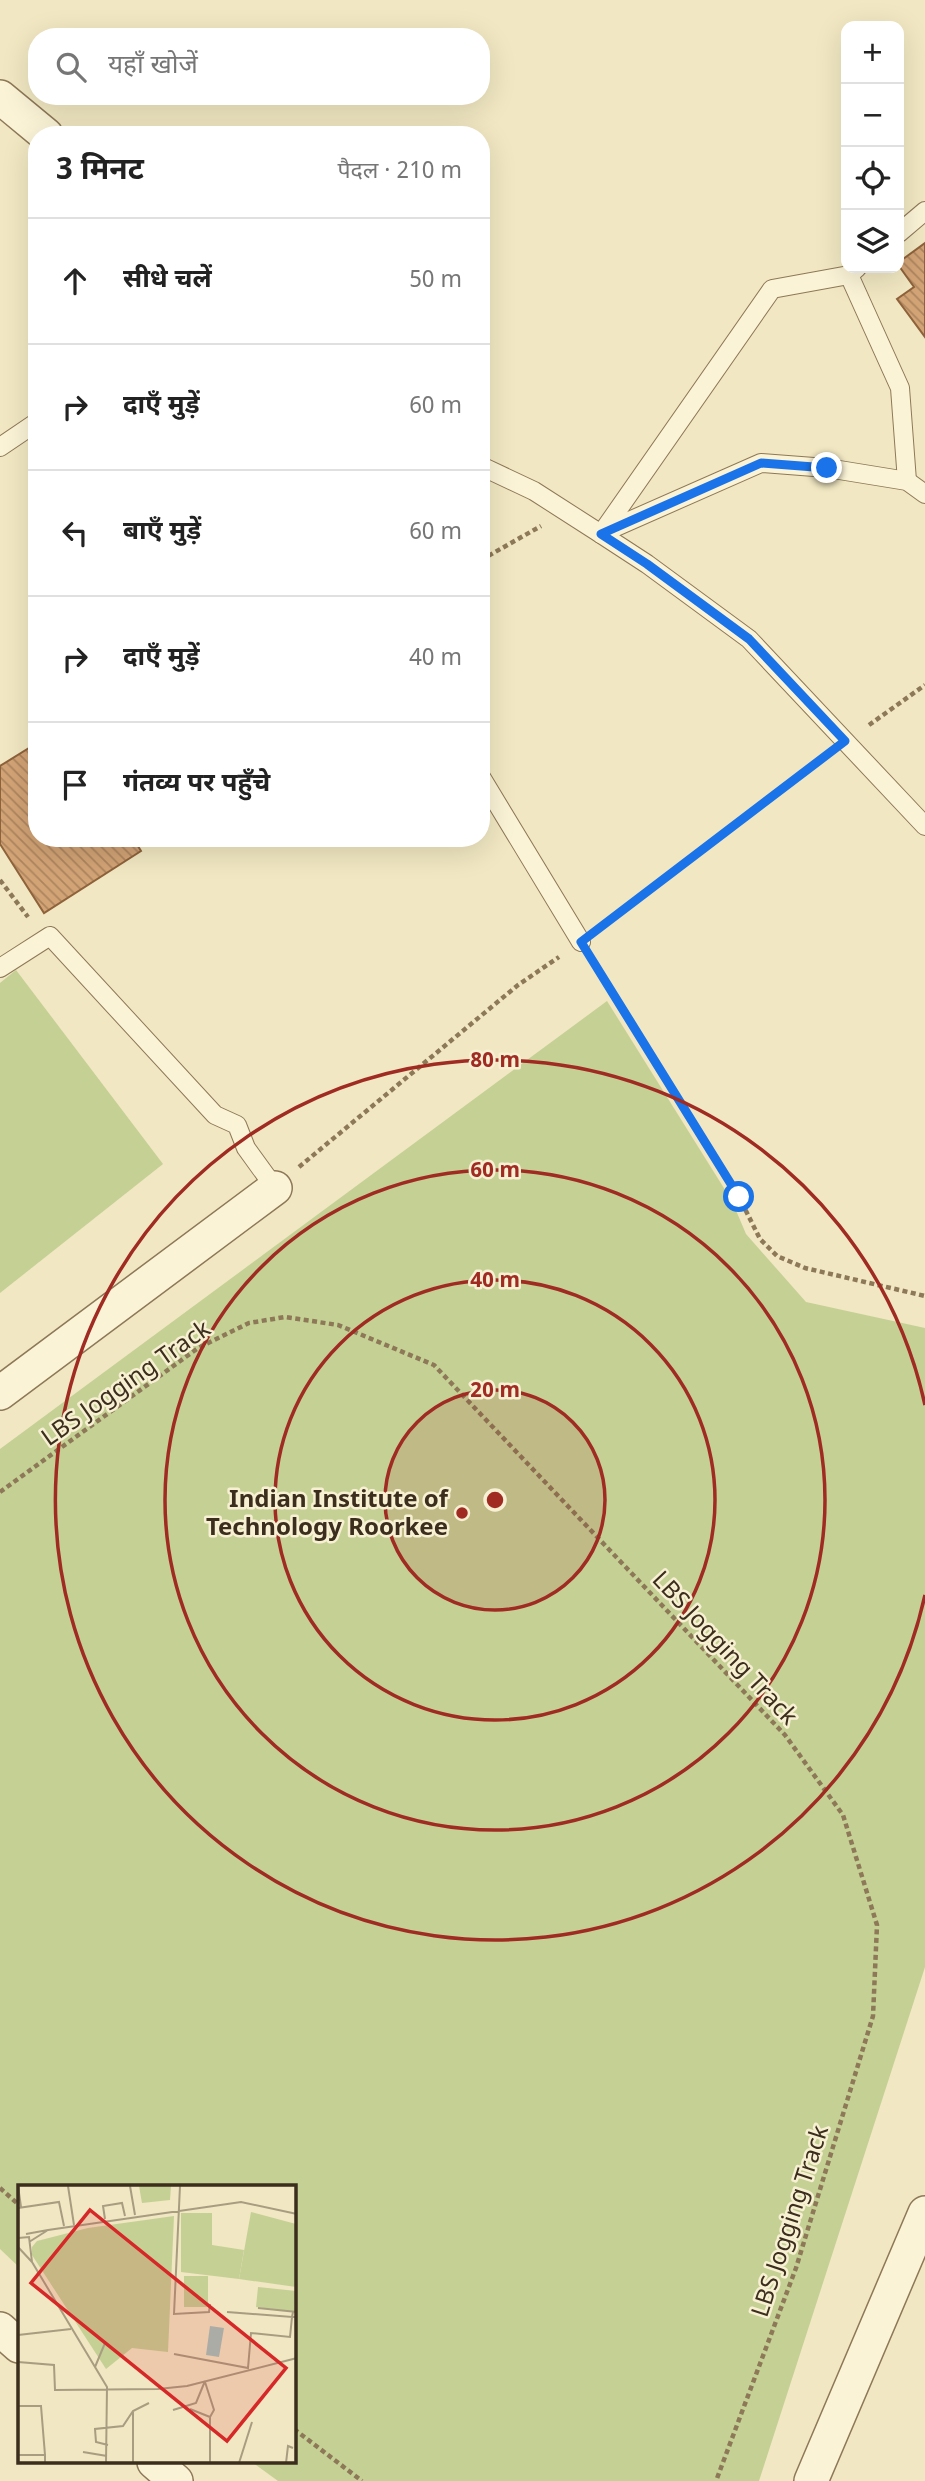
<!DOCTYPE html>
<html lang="hi">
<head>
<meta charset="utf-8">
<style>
	:root { --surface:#fff; --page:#f2f2f2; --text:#222; --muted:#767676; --line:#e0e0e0 }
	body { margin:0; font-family:Georgia,"Noto Sans Devanagari",serif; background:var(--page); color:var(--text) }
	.controls { position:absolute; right:21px; top:21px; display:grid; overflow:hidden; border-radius:14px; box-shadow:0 7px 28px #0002 }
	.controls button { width:63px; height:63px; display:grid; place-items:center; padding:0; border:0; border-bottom:2px solid var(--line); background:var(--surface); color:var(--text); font:35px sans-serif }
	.stop { position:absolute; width:21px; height:21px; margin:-16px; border:5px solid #1a73e8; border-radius:50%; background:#fff }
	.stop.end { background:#1a73e8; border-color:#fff; box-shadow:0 2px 7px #0008 }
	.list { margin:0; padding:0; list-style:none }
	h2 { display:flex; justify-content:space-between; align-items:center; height:91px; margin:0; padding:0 28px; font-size:30px }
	h2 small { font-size:23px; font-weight:400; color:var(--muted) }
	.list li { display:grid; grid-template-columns:46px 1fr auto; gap:21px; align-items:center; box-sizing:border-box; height:126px; padding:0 28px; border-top:2px solid var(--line) }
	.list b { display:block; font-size:26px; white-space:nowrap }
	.list em { font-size:23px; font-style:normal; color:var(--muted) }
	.icon { flex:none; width:38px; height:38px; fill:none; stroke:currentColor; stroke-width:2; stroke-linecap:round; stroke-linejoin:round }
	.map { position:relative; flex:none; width:925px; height:2481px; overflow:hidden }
	.search { position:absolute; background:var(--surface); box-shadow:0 7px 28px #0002; left:28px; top:28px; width:462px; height:77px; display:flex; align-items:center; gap:18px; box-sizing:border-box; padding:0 24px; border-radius:28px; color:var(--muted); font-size:26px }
	.panel { position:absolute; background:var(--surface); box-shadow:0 7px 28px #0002; left:28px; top:126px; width:462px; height:721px; border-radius:28px }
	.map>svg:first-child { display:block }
</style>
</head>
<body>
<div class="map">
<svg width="925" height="2481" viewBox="0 0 925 2481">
	<defs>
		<pattern id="building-back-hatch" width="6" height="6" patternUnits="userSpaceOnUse" patternTransform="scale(1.75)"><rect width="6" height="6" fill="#d2a375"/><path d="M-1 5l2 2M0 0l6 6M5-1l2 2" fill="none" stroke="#ac855f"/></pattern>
	</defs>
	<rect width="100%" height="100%" fill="#f1e7c2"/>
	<g fill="#c5d095">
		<path d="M16 970 163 1164 0 1293V983Z"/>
		<path d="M607 1001 732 1201 746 1234 806 1302 925 1328V1967L759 2481H278L252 2462H294V2187H19V2267L0 2249V1449Z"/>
	</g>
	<g fill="url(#building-back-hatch)" stroke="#8e623b" stroke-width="2">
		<path d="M925 243V337L897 299 914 287 899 266V262Z"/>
		<path d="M37 743V838H133L141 851 44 913 0 844V766Z"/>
	</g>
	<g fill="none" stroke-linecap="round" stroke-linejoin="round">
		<defs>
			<g id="service">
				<path d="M899 233 925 211"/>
				<path d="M857 268 849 275 900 388 907 481"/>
				<path d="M0 447 37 422"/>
				<path d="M481 466 534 491 601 534 647 564 749 639 925 826"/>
				<path d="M602 533 761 463 827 468 907 481 925 494"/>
				<path d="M601 534 772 289 849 275"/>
				<path d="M481 777 581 942"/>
				<path d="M0 968 50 936 215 1115 237 1125 246 1148 275 1188"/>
			</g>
			<g id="minor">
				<path d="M0 97 46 135"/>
				<path d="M0 1393 275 1188"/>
				<path d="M0 2329 19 2346"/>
				<path d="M154 2462 176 2481"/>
				<path d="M811 2481 925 2213"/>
			</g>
		</defs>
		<use href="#service" stroke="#8d7857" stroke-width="20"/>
		<use href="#minor" stroke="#8d7857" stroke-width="36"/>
		<g stroke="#8d7857" stroke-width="4.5" stroke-dasharray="5 3.5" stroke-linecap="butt">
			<path d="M481 560 541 526"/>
			<path d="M869 725 925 685"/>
			<path d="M0 880 28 917"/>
			<path d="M603 925 824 757"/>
			<path d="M594 964 739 1197 760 1239 777 1256 805 1268 925 1296"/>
			<path d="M299 1167 518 985 559 957"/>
			<path d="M0 1492 198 1348 249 1323 285 1317 338 1325 434 1365 785 1735 843 1815 877 1925 873 2016 796 2268 716 2481"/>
			<path d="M0 2188 19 2205"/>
			<path d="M294 2429 362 2481"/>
		</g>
		<use href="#service" stroke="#fbf3d6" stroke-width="18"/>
		<use href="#minor" stroke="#fbf3d6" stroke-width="33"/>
	</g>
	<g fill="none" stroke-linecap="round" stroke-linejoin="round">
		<path stroke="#1a73e8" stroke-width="9" d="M739 1197 581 942 845 741 749 639 647 564 601 534 761 463 827 468"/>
	</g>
	<circle cx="495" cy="1500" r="110" fill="#a02b23" fill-opacity=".12"/>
	<g fill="none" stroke="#a02b23" stroke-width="3.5">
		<circle cx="495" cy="1500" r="110"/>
		<circle cx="495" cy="1500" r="220"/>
		<circle cx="495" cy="1500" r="330"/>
		<path d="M925 1595A440 440 0 1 1 925 1405"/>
	</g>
	<circle fill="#a02b23" stroke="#f8f0d2" stroke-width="2.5" cx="462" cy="1513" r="7"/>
	<g text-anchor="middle" stroke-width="5" stroke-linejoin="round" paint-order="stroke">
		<g font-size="24" fill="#3b2e1d" stroke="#f8f0d2">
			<text transform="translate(126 1383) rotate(-35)" y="8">LBS Jogging Track</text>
			<text transform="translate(725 1648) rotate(47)" y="8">LBS Jogging Track</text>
			<text transform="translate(790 2221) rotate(-72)" y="8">LBS Jogging Track</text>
		</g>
		<g font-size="24" font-weight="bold" fill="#3b2e1d" stroke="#f8f0d2" text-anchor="end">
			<text x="448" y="1507">Indian Institute of<tspan x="448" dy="28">Technology Roorkee</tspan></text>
		</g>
	</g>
	<g transform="translate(18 2185)">
		<rect width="278" height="278" fill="#f1e7c2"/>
		<path d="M121 1H153L152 15 124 18ZM163 28H194V60L226 65 221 94 163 87Z" fill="#c5d095"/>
		<path d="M233 27 278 39V102L221 94ZM156 31 150 167 114 163 88 184 14 70V62L19 56 70 43ZM166 91H190V122H166ZM240 102 278 106V127L238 122Z" fill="#c5d095"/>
		<path d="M192 141 206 143 201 172 188 170Z" fill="#a5c4bd"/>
		<path fill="none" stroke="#a89d80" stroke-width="2" d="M0 1 3 22M50 1 56 40M112 1 117 30M162 1 156 129 191 127 192 119M0 23 41 17 46 41M87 34 85 21 104 18 107 31M30 45 223 17 279 29M8 49 30 45 11 57M0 53 11 52 14 77 0 62M14 77 89 202 88 278M240 123 279 127M209 127 274 132 275 127M0 150 53 144M156 169 230 183 233 148 272 152 274 132H279M0 177 36 180 37 205 140 204 169 201 279 173M77 182 87 158M187 197 196 225 192 232M0 221H23L27 270M172 224 192 232V278M155 225 178 218 187 196M90 260 78 257 77 244 105 241 115 226 131 218M65 267 89 271M0 270H27V278M115 278V227M221 278 234 237M268 278 270 261 275 263"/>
		<path fill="#d62828" fill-opacity="0.15" stroke="#d62828" stroke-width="3.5" d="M72 25 268 183 209 256 13 98Z"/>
		<rect width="278" height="278" fill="none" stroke="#3b2e1d" stroke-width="3.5"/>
	</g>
	<circle cx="495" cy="1500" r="10" fill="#a02b23" stroke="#f8f0d2" stroke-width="3.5"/>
	<g font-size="21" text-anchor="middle" font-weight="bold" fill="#a02b23" stroke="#f8f0d2" stroke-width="5" stroke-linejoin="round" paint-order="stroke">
		<text x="495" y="1067">80 m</text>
		<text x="495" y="1177">60 m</text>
		<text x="495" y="1287">40 m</text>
		<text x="495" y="1397">20 m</text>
	</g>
</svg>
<div class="controls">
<button>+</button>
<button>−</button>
<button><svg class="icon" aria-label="locate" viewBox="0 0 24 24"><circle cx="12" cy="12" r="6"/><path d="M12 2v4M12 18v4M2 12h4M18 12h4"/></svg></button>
<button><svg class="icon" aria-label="layers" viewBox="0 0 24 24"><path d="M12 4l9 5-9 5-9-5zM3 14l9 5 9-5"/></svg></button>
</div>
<div class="stop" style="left:739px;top:1197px"></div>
<div class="stop end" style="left:827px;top:468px"></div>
<div class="search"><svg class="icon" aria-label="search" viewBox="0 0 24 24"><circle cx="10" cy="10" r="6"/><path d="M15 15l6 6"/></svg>यहाँ खोजें</div>
<section class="panel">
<h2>3 मिनट<small>पैदल · 210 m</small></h2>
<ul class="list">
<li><svg class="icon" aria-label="ahead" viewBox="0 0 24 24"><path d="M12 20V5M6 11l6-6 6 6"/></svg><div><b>सीधे चलें</b></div><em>50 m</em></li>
<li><svg class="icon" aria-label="right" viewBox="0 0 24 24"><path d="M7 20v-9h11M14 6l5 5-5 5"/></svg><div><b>दाएँ मुड़ें</b></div><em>60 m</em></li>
<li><svg class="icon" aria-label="left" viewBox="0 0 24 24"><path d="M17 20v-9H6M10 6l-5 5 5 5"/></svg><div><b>बाएँ मुड़ें</b></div><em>60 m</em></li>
<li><svg class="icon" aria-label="right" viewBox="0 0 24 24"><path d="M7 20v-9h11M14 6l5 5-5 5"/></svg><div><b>दाएँ मुड़ें</b></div><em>40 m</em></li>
<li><svg class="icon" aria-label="arrive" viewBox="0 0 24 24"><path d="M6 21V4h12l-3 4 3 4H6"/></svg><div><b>गंतव्य पर पहुँचे</b></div></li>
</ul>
</section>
</div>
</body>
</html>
